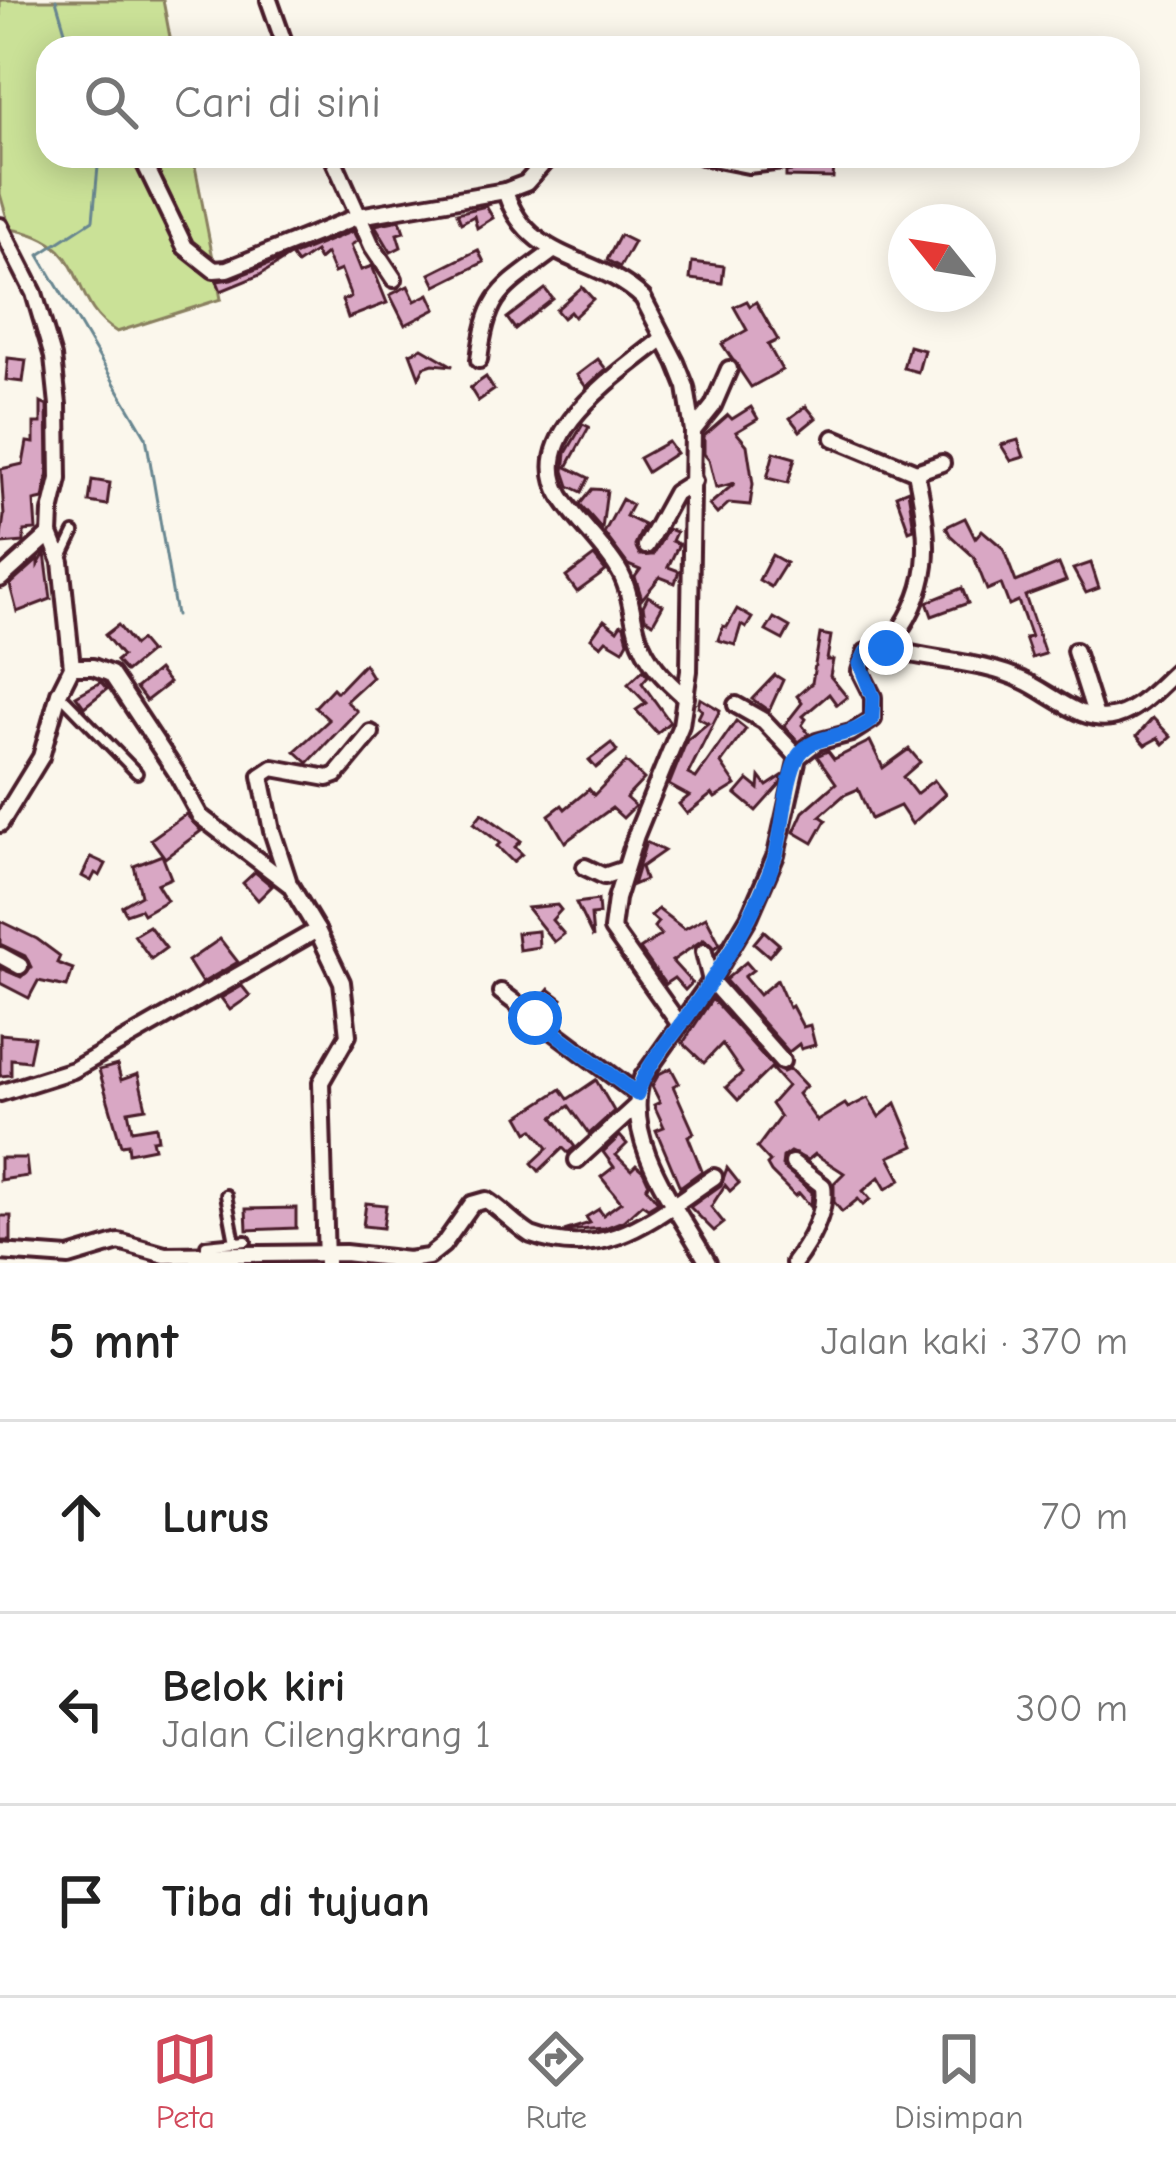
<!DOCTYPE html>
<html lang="id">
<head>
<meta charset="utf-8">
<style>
	:root { --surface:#fff; --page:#f6f6f6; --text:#222; --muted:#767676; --line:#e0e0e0; --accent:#d1495b }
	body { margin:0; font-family:"Comic Neue",sans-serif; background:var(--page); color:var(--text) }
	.compass { position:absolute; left:888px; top:204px; width:108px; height:108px; border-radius:50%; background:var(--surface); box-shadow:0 6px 30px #0003; rotate:300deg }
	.stop { position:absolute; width:36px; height:36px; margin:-27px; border:9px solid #1a73e8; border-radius:50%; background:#fff }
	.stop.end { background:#1a73e8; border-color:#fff; box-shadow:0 3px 12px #0008 }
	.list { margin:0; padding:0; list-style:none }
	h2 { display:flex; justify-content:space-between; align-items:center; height:156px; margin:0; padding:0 48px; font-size:51px }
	h2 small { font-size:39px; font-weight:400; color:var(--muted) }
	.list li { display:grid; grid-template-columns:78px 1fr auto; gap:36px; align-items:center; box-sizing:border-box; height:192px; padding:0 48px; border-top:3px solid var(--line) }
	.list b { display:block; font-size:45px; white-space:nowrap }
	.list p { margin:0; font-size:39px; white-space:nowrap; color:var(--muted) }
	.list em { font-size:39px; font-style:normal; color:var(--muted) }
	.icon { flex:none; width:66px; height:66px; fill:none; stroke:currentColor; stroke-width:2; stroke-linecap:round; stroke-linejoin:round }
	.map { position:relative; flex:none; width:1176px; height:1263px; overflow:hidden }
	.search { position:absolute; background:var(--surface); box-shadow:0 6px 30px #0003; left:36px; right:36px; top:36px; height:132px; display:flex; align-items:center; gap:30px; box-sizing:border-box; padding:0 42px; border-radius:36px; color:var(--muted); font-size:45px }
	.sheet { height:732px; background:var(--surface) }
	nav { display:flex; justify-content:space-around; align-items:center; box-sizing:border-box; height:168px; border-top:3px solid var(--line); background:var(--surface); font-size:33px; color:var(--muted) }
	nav a { display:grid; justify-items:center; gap:6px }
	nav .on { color:var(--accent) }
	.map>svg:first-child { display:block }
</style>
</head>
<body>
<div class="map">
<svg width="1176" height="1263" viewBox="0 0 1176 1263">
	<rect width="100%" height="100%" fill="#fbf7ec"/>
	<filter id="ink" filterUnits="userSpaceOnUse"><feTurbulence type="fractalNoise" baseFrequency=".00833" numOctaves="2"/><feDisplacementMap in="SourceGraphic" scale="24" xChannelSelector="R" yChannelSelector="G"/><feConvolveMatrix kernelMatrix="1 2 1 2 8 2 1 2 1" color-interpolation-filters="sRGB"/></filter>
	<g filter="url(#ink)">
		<path fill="#cae197" stroke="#8a8061" stroke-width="3" d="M0 0H163L172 48H48V156H193L221 299 117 332C64 301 94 242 10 229L0 194Z"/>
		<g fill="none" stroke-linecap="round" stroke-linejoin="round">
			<g stroke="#678690" stroke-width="3">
				<path d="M56 0 70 48"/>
				<path d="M99 156 93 220 39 255 146 437 176 615"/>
			</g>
		</g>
		<g fill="#d9a7c4" stroke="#4a1f2b" stroke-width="3">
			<path d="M826 166H834L833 178 786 177V172Z"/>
			<path d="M486 206 493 218 477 228 474 216 461 223 457 213Z"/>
			<path d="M400 220 404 232 397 234 401 247 391 252 375 225Z"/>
			<path d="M353 231 358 241 351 245 361 270 372 266 387 303 348 318 342 300 351 297 341 270 334 273 326 254 319 260 315 252 297 264 291 256Z"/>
			<path d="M620 235 634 242 620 267 607 260Z"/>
			<path d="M478 250 484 262 436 286 430 274Z"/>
			<path d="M290 256 260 275 221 291 217 281 231 279Z"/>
			<path d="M692 262 724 266 722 283 690 279Z"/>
			<path d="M408 286 415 301 429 294 436 309 405 325 390 295Z"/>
			<path d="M582 287 593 299 574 317 570 312 563 318 556 310Z"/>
			<path d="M545 289 553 299 515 329 507 318Z"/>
			<path d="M747 301 750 306 756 302 778 340 768 345 782 370 751 387 722 344 747 330 734 307Z"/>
			<path d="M909 346 924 350 918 372 903 368Z"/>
			<path d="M422 348 453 366 433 364 424 367 419 377 410 353Z"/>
			<path d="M8 358 26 360 23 382 6 380Z"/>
			<path d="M598 359 606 369 586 387 577 375Z"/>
			<path d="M486 377 494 390 478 401 470 388Z"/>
			<path d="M41 403 47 406 48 472 43 499 34 501 36 530 24 531V542L0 544 4 516 1 469 23 464 27 442 34 443V423H41Z"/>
			<path d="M806 406 816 418 800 431 790 418Z"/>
			<path d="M751 407 758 419 736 432 747 445 753 484 750 505 729 503 717 514 709 505 735 483 716 488 709 460 704 454V436L728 415 732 419Z"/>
			<path d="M583 424 589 427 567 467 589 478 582 492 569 486 564 471 566 453Z"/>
			<path d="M1018 440 1024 457 1011 461 1001 445Z"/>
			<path d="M668 442 676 453 647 472 639 458Z"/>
			<path d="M774 452 795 458 788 483 767 478Z"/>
			<path d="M92 480 110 483 107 505 89 502Z"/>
			<path d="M592 489 607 490 602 529 580 504Z"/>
			<path d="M908 490 914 529 909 531 896 495Z"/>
			<path d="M622 499 632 505 626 516 644 525 635 545 640 555H653L668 529 676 532 672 541 679 544 668 567 679 571 675 583 660 577 642 599 635 577 640 570 628 565 604 533Z"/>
			<path d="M965 518 975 538 982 530 1003 548 1016 582 1059 564 1066 581 1025 596 1045 654 1032 658 1025 638 1031 637 1018 601 1009 605 1001 584 987 590 974 557 950 535 946 527Z"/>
			<path d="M45 553 51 599 17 612 10 585 38 560V565Z"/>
			<path d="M772 555 786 563 771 587 759 580Z"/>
			<path d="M594 556 606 571 577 592 566 577Z"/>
			<path d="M1091 563 1099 588 1086 593 1073 569Z"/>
			<path d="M962 588 968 603 932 616 927 602Z"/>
			<path d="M648 596 663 605 653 623 645 618 643 606Z"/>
			<path d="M737 609 752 618 746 628 741 625 735 645 718 640 723 626 727 627Z"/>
			<path d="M774 618 790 627 783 640 766 631Z"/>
			<path d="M604 620 617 630 621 624 624 626 628 641 623 650 606 640 601 646 591 638Z"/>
			<path d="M118 625 134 645 140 640 150 652 126 672 116 661 122 656 105 635Z"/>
			<path d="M820 634 831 636 827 660H833L830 676 847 697 837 705 829 694 803 716 806 719 802 725 809 734 799 742 784 726 802 703 797 696 812 683Z"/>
			<path d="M364 664 372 677 346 701 357 711 308 763 295 751 329 720 315 707 333 688 337 692Z"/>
			<path d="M158 670 169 683 146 701 136 688Z"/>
			<path d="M643 670 648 676 642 683 670 722 657 733 636 710 646 703 628 684Z"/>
			<path d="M775 675 783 680 769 711 752 699Z"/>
			<path d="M101 682 107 689 84 707 76 696Z"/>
			<path d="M700 698 720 710 688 774 696 778 736 721 746 729 721 763 736 785 715 798 712 794 687 814 679 804 689 796 669 785 687 740 708 723 698 718 702 710 698 707Z"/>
			<path d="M1153 718 1171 737 1163 744 1158 738 1145 745 1137 736Z"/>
			<path d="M870 741 883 768 909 749 920 762 903 777 916 794 934 780 945 794 912 824 900 806 871 819 858 789 844 795 820 816 826 820 813 843 794 832 803 812 836 783 817 756 828 751 834 759Z"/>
			<path d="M611 743 617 751 596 768 589 760Z"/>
			<path d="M626 762 644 779 626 798 635 806 623 818 612 808 565 842 549 815 562 805 565 809 589 789 594 795Z"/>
			<path d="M782 776 781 783 756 811 736 794 748 780 759 789 760 777 767 786Z"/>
			<path d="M482 813 521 841 515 847 522 854 513 862 497 846 500 843 474 823Z"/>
			<path d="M186 814 201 831 165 858 151 839Z"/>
			<path d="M646 842 664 851 641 867 645 880 633 885Z"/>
			<path d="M162 855 171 878 157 884 167 900 143 914 140 909 126 914 122 906 141 895 134 866Z"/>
			<path d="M91 857 106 864 100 876 95 873 91 881 82 876Z"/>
			<path d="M255 872 272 886 258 900 243 883Z"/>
			<path d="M598 900 599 914 591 915 593 938 576 903Z"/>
			<path d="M557 905 561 910 552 920 564 934 554 942 527 908Z"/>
			<path d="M658 909 684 929 706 917 720 944 714 948 704 939 672 961 692 983 685 990 674 978 665 984 640 949 661 935 654 927 658 922 651 916Z"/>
			<path d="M0 921 37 939 60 956 57 963 73 969 67 987 38 981 29 998 0 983V968L21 977 31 967 25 956 0 944Z"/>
			<path d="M149 926 166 948 151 959 134 935Z"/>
			<path d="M538 931 539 947 519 950 517 933Z"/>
			<path d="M764 931 779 944 769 956 754 943Z"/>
			<path d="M220 939 238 962 202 983 188 961Z"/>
			<path d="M746 962 753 970 744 977 759 995 777 980 789 1008 792 1006 803 1027 810 1025 815 1045 801 1049 799 1044 789 1052 725 980Z"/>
			<path d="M242 986 250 996 230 1010 221 998Z"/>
			<path d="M549 989 562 999 549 1014 536 1004Z"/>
			<path d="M712 999 774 1068 783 1072 790 1069 806 1086 798 1094 817 1121 845 1104 848 1108 868 1098 879 1117 896 1103 914 1146 889 1157 901 1180 886 1189 879 1177 863 1191 870 1199 863 1205 858 1199 842 1212 834 1202V1183L844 1173 815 1154 808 1160 790 1152 783 1157 782 1166 812 1192 811 1207 799 1193 795 1196 771 1172 767 1165 770 1162 757 1148 780 1117 771 1104 787 1086 771 1068 738 1100 726 1087 742 1073 722 1044 704 1063 683 1043Z"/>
			<path d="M0 1034 34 1037 29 1061 11 1059V1075L0 1076Z"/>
			<path d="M117 1065 121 1080 138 1074 146 1108 128 1111 132 1130 156 1126 158 1139 152 1140 154 1148 129 1153 128 1144 121 1145 99 1070Z"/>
			<path d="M671 1068 679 1083 673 1086 694 1133 688 1136 702 1171 680 1187 656 1130 664 1127 654 1105 660 1102 652 1086 659 1074Z"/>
			<path d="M596 1080 614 1111 589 1134 569 1106 553 1117 575 1147 568 1153 563 1148 539 1171 532 1163 548 1148 533 1129 528 1132 519 1116 561 1089 568 1099Z"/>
			<path d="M620 1136 627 1144 616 1155 631 1170 636 1165 643 1171 649 1184 646 1187 658 1202 648 1208 642 1204 623 1221 605 1228 564 1231 590 1223 586 1217 599 1209 603 1215 621 1202 601 1177 614 1167 603 1152Z"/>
			<path d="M0 1158H26L28 1176 0 1180Z"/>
			<path d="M727 1168 739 1183 730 1191 725 1185 711 1207 724 1223 714 1231 690 1207 721 1185Z"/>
			<path d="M366 1203 386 1205 383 1228 363 1226Z"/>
			<path d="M296 1208V1228L247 1230 246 1209Z"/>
			<rect x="0" y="1216" width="11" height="25"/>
		</g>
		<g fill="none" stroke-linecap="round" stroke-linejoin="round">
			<defs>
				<g id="lane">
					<path d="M61 560 74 533"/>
					<path d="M60 694 137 773"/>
					<path d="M226 1195 235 1242"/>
					<path d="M206 1253V1245L246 1241"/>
				</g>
				<g id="street">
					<path d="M269 0 286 48"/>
					<path d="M141 156 185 247 214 270 227 269 359 216 505 191 526 183 550 156"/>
					<path d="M332 156 372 246 394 279"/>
					<path d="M702 156 748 165 819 157"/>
					<path d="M505 191C528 264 597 254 643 298L676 362 686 387 693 431 689 671 681 725 636 835 616 899 612 929 680 1025"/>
					<path d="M0 226 34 293 53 357 58 405 59 479 51 512 50 534 61 562 72 667 59 693 41 757 0 824"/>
					<path d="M663 338C623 372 523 433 561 496 577 522 602 543 618 569 630 588 631 611 637 632 646 661 664 679 686 698"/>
					<path d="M479 360C487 292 501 290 553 251"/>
					<path d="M693 431 713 406 729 369"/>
					<path d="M834 438 916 472C931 543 935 591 886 648"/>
					<path d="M916 472 942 463"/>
					<path d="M646 546 675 493 694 481"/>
					<path d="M0 579 50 534"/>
					<path d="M1075 651 1096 717"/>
					<path d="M736 705 764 721 798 757"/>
					<path d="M585 867 604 876 625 869"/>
					<path d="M288 880 272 831 261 776 273 768 328 778 336 775 371 733"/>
					<path d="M317 930 342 982 348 1035 321 1082 326 1263"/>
					<path d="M704 952 711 981 782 1061"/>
					<path d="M0 955 20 966"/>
					<path d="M501 992 637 1094"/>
					<path d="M0 1093 73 1070 317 930 290 885 200 816 176 772 111 674 93 667H72"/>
					<path d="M577 1160 636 1106"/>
					<path d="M793 1163 823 1186C827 1212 809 1243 794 1263"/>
					<path d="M0 1252 69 1257 119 1242 165 1255 345 1253 408 1260 428 1257 443 1245 472 1204 486 1200C502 1210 515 1225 531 1235 608 1263 657 1215 714 1177"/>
					<path d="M708 1263C679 1210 621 1141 642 1078L711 981 749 917 776 855 798 757 817 742 851 733 873 719V697L860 671 866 652 886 648C929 661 983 661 1022 680 1050 692 1084 726 1116 716 1139 710 1159 686 1176 671"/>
				</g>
			</defs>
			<use href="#lane" stroke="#4a1f2b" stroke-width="16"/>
			<use href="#street" stroke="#4a1f2b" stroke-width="22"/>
			<use href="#lane" stroke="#fbf7ec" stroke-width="8"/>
			<use href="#street" stroke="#fbf7ec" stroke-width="14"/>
		</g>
	</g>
	<g fill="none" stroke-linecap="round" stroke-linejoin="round" filter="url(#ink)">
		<path stroke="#1a73e8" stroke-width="15" d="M535 1018 637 1094C647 1064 668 1042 687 1016 722 967 757 913 776 854 784 827 785 778 799 755 814 732 853 739 872 719L873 697 860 664 866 652 886 648"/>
	</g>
</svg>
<svg class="compass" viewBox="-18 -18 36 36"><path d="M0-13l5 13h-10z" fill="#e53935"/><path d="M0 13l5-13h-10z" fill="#767676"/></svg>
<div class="stop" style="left:535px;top:1018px"></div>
<div class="stop end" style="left:886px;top:648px"></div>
<div class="search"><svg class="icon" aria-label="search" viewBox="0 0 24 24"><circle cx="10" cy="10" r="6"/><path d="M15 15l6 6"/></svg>Cari di sini</div>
</div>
<section class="sheet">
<h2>5 mnt<small>Jalan kaki · 370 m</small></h2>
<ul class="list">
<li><svg class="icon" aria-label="ahead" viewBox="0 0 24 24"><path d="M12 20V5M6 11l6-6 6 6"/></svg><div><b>Lurus</b></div><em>70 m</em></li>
<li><svg class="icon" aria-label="left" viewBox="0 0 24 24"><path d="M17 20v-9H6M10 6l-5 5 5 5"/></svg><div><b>Belok kiri</b><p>Jalan Cilengkrang 1</p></div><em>300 m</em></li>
<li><svg class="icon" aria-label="arrive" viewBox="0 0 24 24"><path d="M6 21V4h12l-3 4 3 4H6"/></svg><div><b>Tiba di tujuan</b></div></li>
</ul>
</section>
<nav>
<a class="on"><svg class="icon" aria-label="map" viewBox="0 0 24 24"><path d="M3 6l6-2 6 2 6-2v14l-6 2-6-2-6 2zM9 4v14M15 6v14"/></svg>Peta</a>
<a><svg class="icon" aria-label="directions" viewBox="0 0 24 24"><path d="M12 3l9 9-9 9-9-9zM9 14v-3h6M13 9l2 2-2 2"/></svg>Rute</a>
<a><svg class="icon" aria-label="saved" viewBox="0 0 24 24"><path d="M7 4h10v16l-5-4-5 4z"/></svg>Disimpan</a>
</nav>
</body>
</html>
